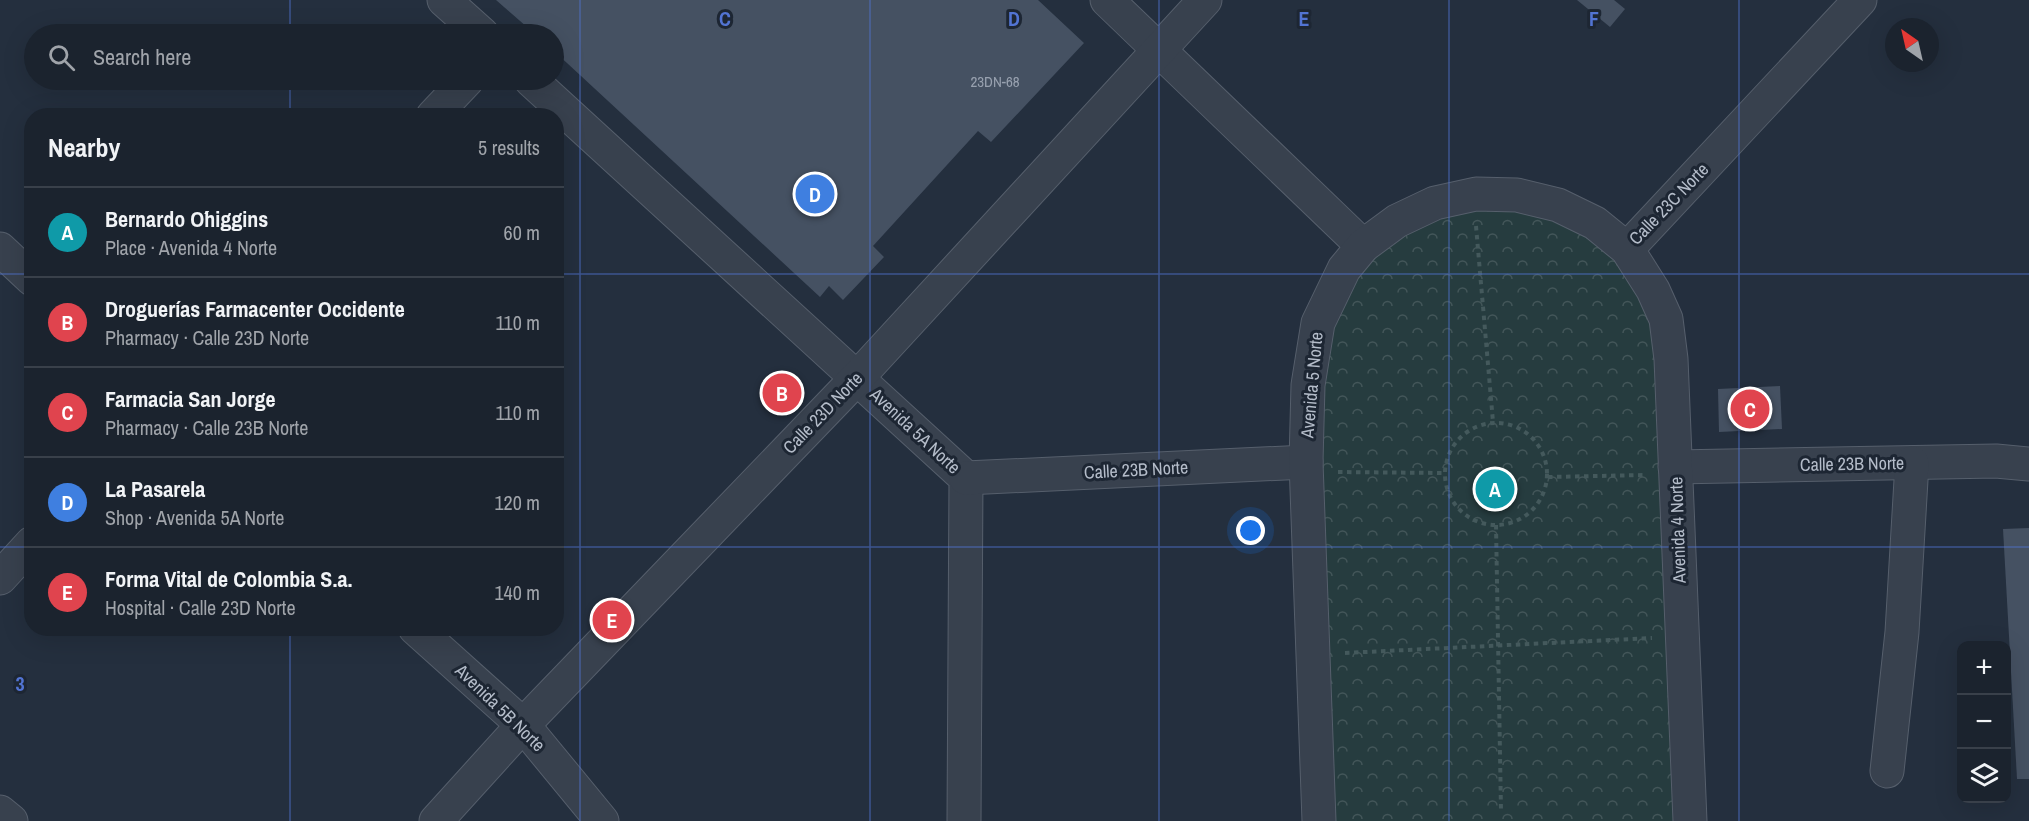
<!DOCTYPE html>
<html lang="en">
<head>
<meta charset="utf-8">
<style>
	:root { --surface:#1b232e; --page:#282f3a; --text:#f1f3f6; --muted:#a0a4aa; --line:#39404a; --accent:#0b8043 }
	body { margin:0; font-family:"Archivo Narrow",sans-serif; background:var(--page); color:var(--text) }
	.controls { position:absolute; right:18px; bottom:18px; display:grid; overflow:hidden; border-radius:12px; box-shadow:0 6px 24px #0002 }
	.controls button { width:54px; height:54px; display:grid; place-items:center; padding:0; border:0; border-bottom:2px solid var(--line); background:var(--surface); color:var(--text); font:30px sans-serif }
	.compass { position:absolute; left:1885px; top:18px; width:54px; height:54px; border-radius:50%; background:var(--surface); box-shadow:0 6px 24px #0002; rotate:326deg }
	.you { position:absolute; left:1251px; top:531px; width:21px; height:21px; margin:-15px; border:4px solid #fff; border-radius:50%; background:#1a73e8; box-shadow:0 0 0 9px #1a73e833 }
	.badge { display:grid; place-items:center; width:39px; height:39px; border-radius:50%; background:var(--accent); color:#fff; font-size:20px; font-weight:700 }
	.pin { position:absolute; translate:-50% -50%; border:3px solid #fff; box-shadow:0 2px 6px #0006 }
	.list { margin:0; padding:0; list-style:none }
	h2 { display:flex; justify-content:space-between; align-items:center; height:78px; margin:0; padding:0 24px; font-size:26px }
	h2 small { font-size:20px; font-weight:400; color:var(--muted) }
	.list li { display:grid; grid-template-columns:39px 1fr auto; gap:18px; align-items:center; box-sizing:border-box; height:90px; padding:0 24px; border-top:2px solid var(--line) }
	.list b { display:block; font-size:22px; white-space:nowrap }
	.list p { margin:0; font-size:20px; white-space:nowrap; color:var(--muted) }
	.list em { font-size:20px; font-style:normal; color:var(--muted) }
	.icon { flex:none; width:33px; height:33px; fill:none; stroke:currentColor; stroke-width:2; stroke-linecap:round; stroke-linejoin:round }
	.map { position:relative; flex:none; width:2029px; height:821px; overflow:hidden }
	.search { position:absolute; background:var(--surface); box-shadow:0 6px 24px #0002; left:24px; top:24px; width:540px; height:66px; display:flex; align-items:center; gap:15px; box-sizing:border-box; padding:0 21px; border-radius:33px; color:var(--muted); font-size:22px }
	.panel { position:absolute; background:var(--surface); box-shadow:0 6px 24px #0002; left:24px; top:108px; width:540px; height:528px; border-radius:24px }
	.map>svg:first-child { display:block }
</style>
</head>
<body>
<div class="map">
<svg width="2029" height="821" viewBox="0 0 2029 821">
	<defs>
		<pattern id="park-crowns" width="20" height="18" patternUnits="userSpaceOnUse" patternTransform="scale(1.5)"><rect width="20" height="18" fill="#263c3f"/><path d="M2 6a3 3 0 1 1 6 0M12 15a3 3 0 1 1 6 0" fill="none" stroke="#435659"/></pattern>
	</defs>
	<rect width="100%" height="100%" fill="#242f3e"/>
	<path fill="url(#park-crowns)" d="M1435 203 1558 205 1653 290 1690 821H1319L1306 462 1344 269Z"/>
	<g fill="#455162">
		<path d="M496 0H1038L1084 43 991 142 978 131 873 246 884 257 843 300 829 286 820 297 554 51V34H535Z"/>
		<path d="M1577 0H1614L1625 9 1610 27Z"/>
		<path d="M1780 386 1782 429 1719 432 1718 389Z"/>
		<path d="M2029 528V779H2017L2003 529Z"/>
	</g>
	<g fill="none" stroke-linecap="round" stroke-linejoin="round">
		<defs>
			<g id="minor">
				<path d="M444 0 482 34"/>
				<path d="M1107 0 1363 246"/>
				<path d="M531 80 966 478 964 821"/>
				<path d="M433 116 467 80"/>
				<path d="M0 249 32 279"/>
				<path d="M1627 249 1860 0"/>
				<path d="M1675 467 1996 461 2029 464"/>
				<path d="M966 478 1306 462"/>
				<path d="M0 578 32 543"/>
				<path d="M415 628 523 725 602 821"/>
				<path d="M1887 771 1902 632 1912 463"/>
				<path d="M0 812 11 821"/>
				<path d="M436 821 523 725 857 378 1205 0"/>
				<path d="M1319 821 1306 462 1308 385 1318 323 1344 269 1363 246 1397 221 1435 203 1476 194 1517 195 1558 205 1595 223 1627 249 1653 290 1666 319 1671 359 1690 821"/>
			</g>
		</defs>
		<use href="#minor" stroke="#565f6c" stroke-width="35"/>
		<g stroke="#44595c" stroke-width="4" stroke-dasharray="4.5 4.5" stroke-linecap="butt">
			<path d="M1476 226 1493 422"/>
			<circle cx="1496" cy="474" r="51"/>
			<path d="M1338 472 1445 473"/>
			<path d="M1548 477 1645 475"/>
			<path d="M1496 525 1501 811"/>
			<path d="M1345 653 1652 638"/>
		</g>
		<use href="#minor" stroke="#38414e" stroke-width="33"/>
	</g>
	<path fill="none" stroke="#5274d3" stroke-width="1.5" stroke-opacity="0.55" d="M290 0V34M580 0V821M870 0V821M1159 0V821M1449 0V821M1739 0V821M290 80V116M0 274H32M556 274H2029M0 547H32M556 547H2029M290 628V821"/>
	<g text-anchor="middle" stroke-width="6" stroke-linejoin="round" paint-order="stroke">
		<g font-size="15" fill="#98a1af">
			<text x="995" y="87">23DN-68</text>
		</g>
		<g font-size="18" fill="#b4bcc9" stroke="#1d2633">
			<text transform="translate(1669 204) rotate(-46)" y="6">Calle 23C Norte</text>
			<text transform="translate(1312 385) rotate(-85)" y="6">Avenida 5 Norte</text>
			<text transform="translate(823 413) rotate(-46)" y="6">Calle 23D Norte</text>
			<text transform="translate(915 431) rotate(43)" y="6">Avenida 5A Norte</text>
			<text transform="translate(1852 464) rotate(-1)" y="6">Calle 23B Norte</text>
			<text transform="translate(1136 470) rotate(-3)" y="6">Calle 23B Norte</text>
			<text transform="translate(1678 530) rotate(-92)" y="6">Avenida 4 Norte</text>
			<text transform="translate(500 708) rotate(44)" y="6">Avenida 5B Norte</text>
		</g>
	</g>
	<g font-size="20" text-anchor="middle" font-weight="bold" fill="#5274d3" stroke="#1d2633" stroke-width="6" stroke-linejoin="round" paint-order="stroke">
		<text x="725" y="26">C</text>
		<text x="1014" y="26">D</text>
		<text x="1304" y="26">E</text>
		<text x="1594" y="26">F</text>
		<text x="20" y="691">3</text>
	</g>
</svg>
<div class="controls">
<button>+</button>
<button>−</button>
<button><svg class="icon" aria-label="layers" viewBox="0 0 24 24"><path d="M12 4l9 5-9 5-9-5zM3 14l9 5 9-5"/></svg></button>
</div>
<svg class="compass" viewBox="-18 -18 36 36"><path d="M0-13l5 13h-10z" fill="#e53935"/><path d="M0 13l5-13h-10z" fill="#a0a4aa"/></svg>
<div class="you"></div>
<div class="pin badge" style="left:1495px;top:489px;background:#0f9aa8">A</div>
<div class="pin badge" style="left:782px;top:393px;background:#e0444e">B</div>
<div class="pin badge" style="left:1750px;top:409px;background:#e0444e">C</div>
<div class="pin badge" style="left:815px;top:194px;background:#3f7fe0">D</div>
<div class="pin badge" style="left:612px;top:620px;background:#e0444e">E</div>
<div class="search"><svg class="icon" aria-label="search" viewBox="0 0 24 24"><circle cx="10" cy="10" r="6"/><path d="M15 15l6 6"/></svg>Search here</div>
<section class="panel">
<h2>Nearby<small>5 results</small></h2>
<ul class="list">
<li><span class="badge" style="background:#0f9aa8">A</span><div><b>Bernardo O´higgins</b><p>Place · Avenida 4 Norte</p></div><em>60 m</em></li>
<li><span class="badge" style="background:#e0444e">B</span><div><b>Droguerías Farmacenter Occidente</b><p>Pharmacy · Calle 23D Norte</p></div><em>110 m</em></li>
<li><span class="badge" style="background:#e0444e">C</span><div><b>Farmacia San Jorge</b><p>Pharmacy · Calle 23B Norte</p></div><em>110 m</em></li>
<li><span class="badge" style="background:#3f7fe0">D</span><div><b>La Pasarela</b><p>Shop · Avenida 5A Norte</p></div><em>120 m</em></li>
<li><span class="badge" style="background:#e0444e">E</span><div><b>Forma Vital de Colombia S.a.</b><p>Hospital · Calle 23D Norte</p></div><em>140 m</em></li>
</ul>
</section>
</div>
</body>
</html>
